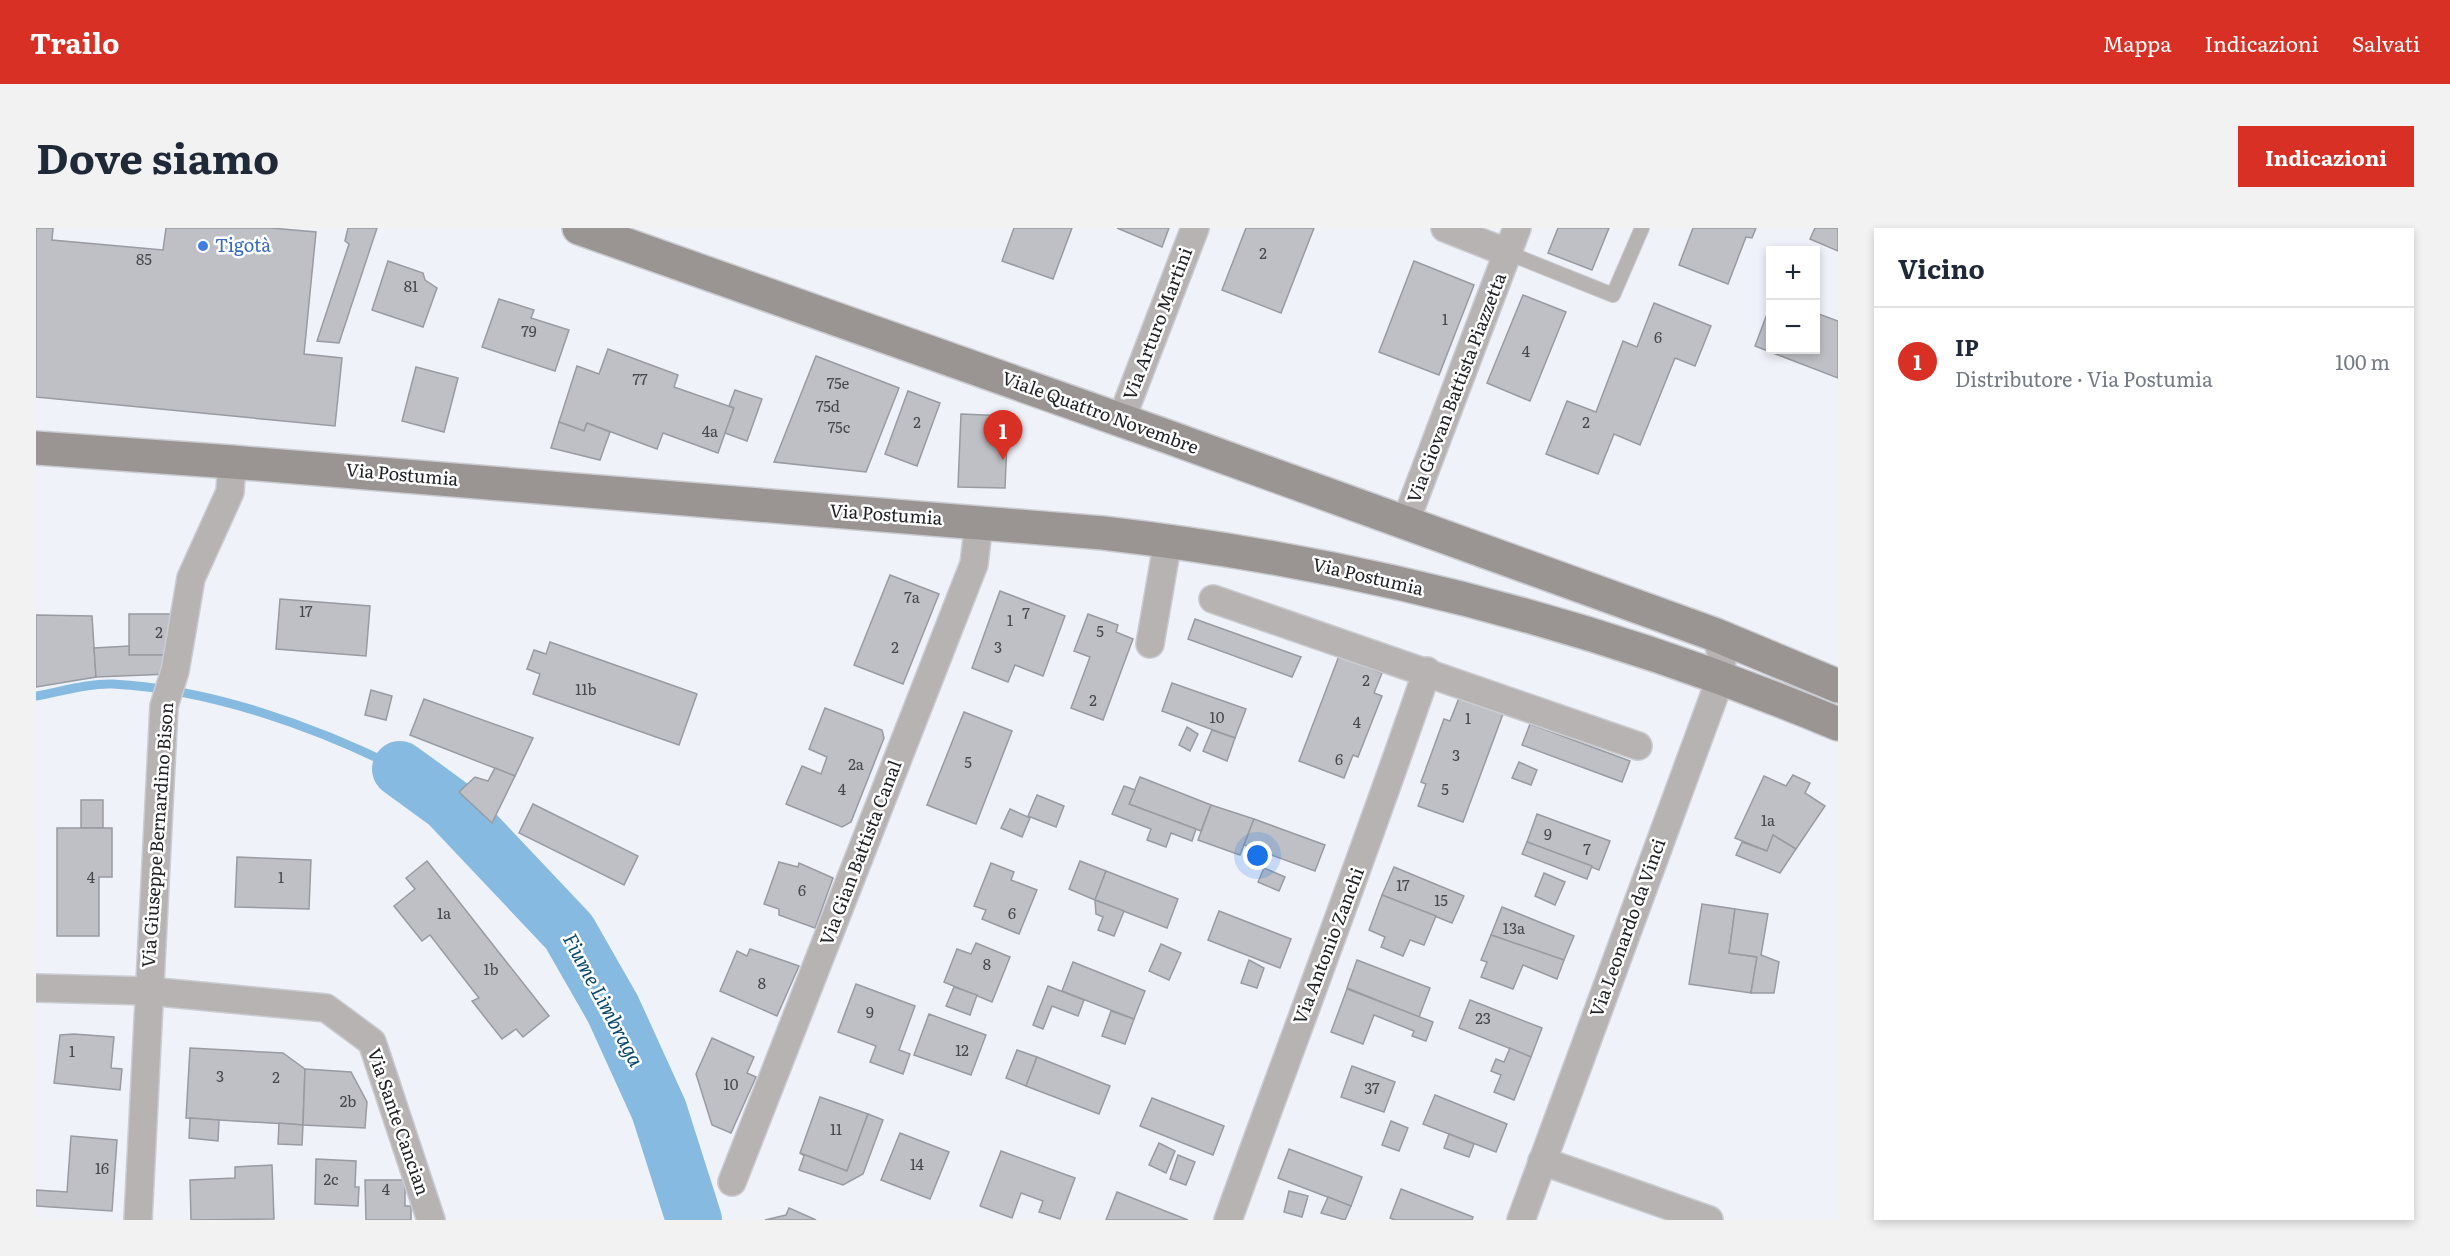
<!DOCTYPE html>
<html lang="it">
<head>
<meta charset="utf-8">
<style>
	:root { --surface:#fff; --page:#f2f2f3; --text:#1f2937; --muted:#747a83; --line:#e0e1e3; --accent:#d93025 }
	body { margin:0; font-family:Literata,serif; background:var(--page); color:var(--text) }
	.controls { position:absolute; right:18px; top:18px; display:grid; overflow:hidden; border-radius:0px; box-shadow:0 3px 9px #0003 }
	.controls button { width:54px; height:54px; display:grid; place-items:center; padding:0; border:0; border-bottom:2px solid var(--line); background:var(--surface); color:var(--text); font:30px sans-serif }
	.you { position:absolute; left:1222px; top:628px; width:21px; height:21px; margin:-15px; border:4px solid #fff; border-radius:50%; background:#1a73e8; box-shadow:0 0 0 9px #1a73e833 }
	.badge { display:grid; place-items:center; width:39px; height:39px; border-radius:50%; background:var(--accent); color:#fff; font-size:20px; font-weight:700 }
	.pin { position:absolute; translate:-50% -50px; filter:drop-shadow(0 2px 3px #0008) }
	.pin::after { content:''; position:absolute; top:32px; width:21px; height:18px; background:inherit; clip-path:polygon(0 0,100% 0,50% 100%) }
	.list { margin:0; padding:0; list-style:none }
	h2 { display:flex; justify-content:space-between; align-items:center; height:78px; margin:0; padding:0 24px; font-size:26px }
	h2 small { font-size:20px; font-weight:400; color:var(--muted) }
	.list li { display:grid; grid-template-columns:39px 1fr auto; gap:18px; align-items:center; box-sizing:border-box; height:108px; padding:0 24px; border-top:2px solid var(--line) }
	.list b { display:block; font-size:22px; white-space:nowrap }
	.list p { margin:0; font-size:20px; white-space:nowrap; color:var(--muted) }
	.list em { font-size:20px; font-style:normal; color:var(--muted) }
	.map { position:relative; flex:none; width:1802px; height:992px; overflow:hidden; border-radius:0px }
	header { display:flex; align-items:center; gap:36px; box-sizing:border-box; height:84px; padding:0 30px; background:var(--accent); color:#fff }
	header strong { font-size:28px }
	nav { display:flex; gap:33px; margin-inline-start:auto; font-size:21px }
	.intro { display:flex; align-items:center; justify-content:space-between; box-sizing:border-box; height:144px; padding:0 36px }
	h1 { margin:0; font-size:42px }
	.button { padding:15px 27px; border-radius:0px; background:var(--accent); color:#fff; font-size:21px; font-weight:700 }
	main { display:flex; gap:36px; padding:0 36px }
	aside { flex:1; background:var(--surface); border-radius:0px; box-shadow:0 3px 9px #0003 }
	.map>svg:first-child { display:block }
</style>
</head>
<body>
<header>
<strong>Trailo</strong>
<nav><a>Mappa</a><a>Indicazioni</a><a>Salvati</a></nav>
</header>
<div class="intro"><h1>Dove siamo</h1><a class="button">Indicazioni</a></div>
<main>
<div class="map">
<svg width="1802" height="992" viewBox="0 0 1802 992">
	<rect width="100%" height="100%" fill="#f0f2f9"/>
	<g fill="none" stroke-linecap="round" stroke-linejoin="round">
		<path stroke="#87bae0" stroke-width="9" d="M0 468C24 464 52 455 77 456 174 461 278 498 364 541"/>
		<path stroke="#87bae0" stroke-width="56" d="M364 541 412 576 533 704 577 781 623 882 658 992"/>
	</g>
	<g fill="#bec0c6" stroke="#989ba1" stroke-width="1.5">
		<path d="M0 0H17L16 12 127 22 130 0H235L280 4 268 126 306 130 299 198 0 169Z"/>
		<path d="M312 0H341L303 115 281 113 313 16 309 13Z"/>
		<path d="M978 0H1036L1017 51 966 33Z"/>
		<path d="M1081 0H1133L1126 19Z"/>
		<path d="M1210 0H1278L1245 85 1186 62Z"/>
		<path d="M1522 0H1573L1556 42 1512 25Z"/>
		<path d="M1657 0H1720L1716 10 1710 9 1692 56 1643 37Z"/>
		<path d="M1779 0H1802V23L1774 11Z"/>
		<path d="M352 33 387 45 389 52 401 60 387 99 336 82Z"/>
		<path d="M1378 33 1438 57 1403 147 1343 124Z"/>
		<path d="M1487 67 1530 84 1494 173 1451 155Z"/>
		<path d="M463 71 498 82 495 90 533 102 519 143 446 119Z"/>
		<path d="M1618 75 1675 98 1659 138 1639 130 1604 217 1578 206 1562 246 1510 226 1531 173 1560 184 1587 113 1601 119Z"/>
		<path d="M1734 78V122H1780V85L1802 93V150L1719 118Z"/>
		<path d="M572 121 642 147 638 159 698 180 682 225 627 205 621 221 551 195 548 203 523 194 541 138 563 146Z"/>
		<path d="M780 128 863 160 830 244 738 234Z"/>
		<path d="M380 139 422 150 408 204 366 193Z"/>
		<path d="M699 162 726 171 711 213 689 205 698 180 693 178Z"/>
		<path d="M872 163 904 175 881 238 849 226Z"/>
		<path d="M925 186 972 188 969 260 922 259Z"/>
		<path d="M523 194 548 203 551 195 574 204 564 232 515 220Z"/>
		<path d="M854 347 903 366 867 456 818 437Z"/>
		<path d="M964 363 1029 388 1007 448 979 437 972 454 936 440Z"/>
		<path d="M244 371 334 378 330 428 240 421Z"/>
		<rect x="93" y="386" width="43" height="41"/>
		<path d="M1052 386 1082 397 1080 404 1097 411 1067 492 1035 480 1054 429 1038 423Z"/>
		<path d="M0 387 56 388 60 449 0 459Z"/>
		<path d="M1159 391 1265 429 1256 449 1152 411Z"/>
		<path d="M514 414 661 466 643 517 497 466 504 446 491 441 498 422 510 426Z"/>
		<path d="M93 418V427H136L134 446 60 449 58 420Z"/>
		<path d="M1303 428 1346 445 1338 465 1346 468 1322 529 1317 527 1308 550 1263 533Z"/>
		<path d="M1136 455 1210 481 1199 510 1126 483Z"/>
		<path d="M335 462 356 468 350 492 329 487Z"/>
		<path d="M1423 470 1467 486 1427 594 1382 578 1390 556 1385 554 1408 491 1414 493Z"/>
		<path d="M388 471 497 510 479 548 374 507Z"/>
		<path d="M789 480 846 502 848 510 815 594 806 599 750 576 766 538 785 546 791 529 773 521Z"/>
		<path d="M928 484 976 503 940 596 891 577Z"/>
		<path d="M1494 496 1594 533 1586 554 1486 517Z"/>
		<path d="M1151 499 1162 506 1154 523 1143 517Z"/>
		<path d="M1176 502 1199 510 1191 533 1167 523Z"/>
		<path d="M1483 534 1501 542 1495 557 1476 550Z"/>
		<path d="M459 540 479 548 456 595 423 564 439 549 452 553Z"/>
		<path d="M1757 547 1774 555 1769 565 1789 578 1760 621 1737 607 1731 623 1699 610 1728 548 1750 558Z"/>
		<path d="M1104 549 1175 577 1165 603 1093 576Z"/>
		<path d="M1088 558 1099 562 1093 576 1160 601 1156 613 1135 605 1130 619 1111 612 1115 601 1076 586Z"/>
		<path d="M1001 567 1028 578 1020 599 992 588Z"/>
		<rect x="45" y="572" width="22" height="28"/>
		<path d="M497 576 602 628 588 657 483 605Z"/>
		<path d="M1175 577 1218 591 1204 627 1162 612Z"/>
		<path d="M974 581 994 590 986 609 965 600Z"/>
		<path d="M1501 586 1574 613 1563 642 1491 614Z"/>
		<path d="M1218 591 1289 617 1279 643 1208 617Z"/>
		<path d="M21 600H76V649H63V708H21Z"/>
		<path d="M1737 607 1760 621 1744 645 1700 627 1706 614 1731 623Z"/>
		<path d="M1491 614 1556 638 1551 651 1486 626Z"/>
		<path d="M201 629 275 632 273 681 199 679Z"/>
		<path d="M391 633 513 788 487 809 480 801 466 811 436 773 443 770 394 707 386 713 358 678 379 661 370 650Z"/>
		<path d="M1044 633 1070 643 1059 672 1033 661Z"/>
		<path d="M743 634 762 639 763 635 797 650 779 700 743 687V681L728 676Z"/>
		<path d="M955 635 978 644 975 652 1001 662 983 706 946 691 950 682 938 678Z"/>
		<path d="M1358 639 1428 668 1416 695 1346 667Z"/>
		<path d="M1228 640 1249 649 1243 663 1222 654Z"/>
		<path d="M1070 643 1142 671 1131 700 1059 672Z"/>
		<path d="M1508 645 1529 654 1519 677 1499 668Z"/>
		<path d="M1346 667 1400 688 1388 717 1374 712 1367 728 1345 719 1349 709 1333 702Z"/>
		<path d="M1059 672 1088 683 1078 708 1062 702 1067 689 1060 686Z"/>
		<path d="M1666 676 1699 681 1693 725 1721 729 1715 765 1653 756Z"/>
		<path d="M1466 679 1538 708 1528 732 1455 707Z"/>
		<path d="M1699 681 1732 686 1725 727 1743 734 1738 765H1715L1721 729 1693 725Z"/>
		<path d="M1183 683 1255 711 1244 740 1172 712Z"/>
		<path d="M1455 707 1528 732 1521 751 1487 737 1477 761 1445 749 1451 734 1445 732Z"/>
		<path d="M940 715 974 729 956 774 908 754 921 721 935 726Z"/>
		<path d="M1125 716 1145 725 1133 752 1113 743Z"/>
		<path d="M714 721 763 738 741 788 684 763 701 723 711 728Z"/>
		<path d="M1213 732 1228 740 1221 760 1205 755Z"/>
		<path d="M1321 732 1394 760 1383 789 1311 760Z"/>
		<path d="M1037 734 1109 763 1098 791 1026 763Z"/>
		<path d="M820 756 879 778 863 822 874 826 867 846 834 834 840 818 802 804Z"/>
		<path d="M1012 758 1048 772 1042 788 1016 778 1007 801 997 797Z"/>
		<path d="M918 759 941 767 934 787 910 778Z"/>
		<path d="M1311 761 1397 794 1390 813 1376 808 1378 803 1338 787 1327 816 1295 804Z"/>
		<path d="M1434 772 1506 800 1495 829 1423 800Z"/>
		<path d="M1075 783 1098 791 1089 816 1066 808Z"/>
		<path d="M893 786 950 807 935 847 878 827Z"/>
		<path d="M38 806 78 809 75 840 86 841 84 862 18 855 24 807Z"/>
		<path d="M676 810 718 829 711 845 720 849 695 905 676 897 660 846Z"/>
		<path d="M154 820 247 825 269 841 267 897 150 890Z"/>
		<path d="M1474 820 1495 829 1478 872 1458 864 1465 847 1455 843 1460 831 1468 834Z"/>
		<path d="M981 822 1001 829 990 858 970 850Z"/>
		<path d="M1001 829 1074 858 1063 886 990 858Z"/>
		<path d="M1316 838 1359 854 1348 884 1305 869Z"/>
		<path d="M269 841 315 844 331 874 329 900 267 897Z"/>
		<path d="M1399 867 1471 896 1460 924 1387 896Z"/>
		<path d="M784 869 832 886 811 943 764 925Z"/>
		<path d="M1116 870 1188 898 1177 927 1104 898Z"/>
		<path d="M832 886 847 892 827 946 807 957 763 942 768 928 764 925 811 943Z"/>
		<path d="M154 890 183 892 182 913 153 910Z"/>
		<path d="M1355 893 1372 900 1363 923 1346 917Z"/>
		<path d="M243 895 267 897 266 917 242 916Z"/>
		<path d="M864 905 913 924 894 971 845 952Z"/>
		<path d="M1413 906 1438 916 1433 929 1408 920Z"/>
		<path d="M35 908 81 912 76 983 0 978V962L31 964Z"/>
		<path d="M1123 915 1139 923 1130 945 1113 937Z"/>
		<path d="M1253 921 1326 949 1315 978 1242 950Z"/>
		<path d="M965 923 1039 950 1024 991 1003 984 1007 973 985 965 976 990 944 978Z"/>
		<path d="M1142 927 1159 934 1150 957 1134 951Z"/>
		<path d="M280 931 320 933 319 959H323L322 978 279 976Z"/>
		<path d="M236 937 238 991 155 992 154 952 199 950V939Z"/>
		<path d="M329 952H369V978H375V992H330Z"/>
		<path d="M1365 961 1437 989 1436 992H1359L1354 990Z"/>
		<path d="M1253 963 1272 968 1266 989 1248 984Z"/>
		<path d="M1081 964 1152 992H1070Z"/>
		<path d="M1292 969 1315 978 1309 992 1285 985Z"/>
		<path d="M753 980 780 992H729L750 987Z"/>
	</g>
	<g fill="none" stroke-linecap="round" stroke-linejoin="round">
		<defs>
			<path id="lane" d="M1472 25 1577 67 1606 0"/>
			<g id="street">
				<path d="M1409 0 1472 25"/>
				<path d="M1085 192 1159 0"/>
				<path d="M1369 295 1481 0"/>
				<path d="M1177 371 1602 518"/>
				<path d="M1114 416 1132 312"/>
				<path d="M0 760 112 763 290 780 336 814 395 992"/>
				<path d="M1506 933 1673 992"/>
				<path d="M696 954 938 336 943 294"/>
				<path d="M102 992 128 478 139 443 155 350 194 264 196 234"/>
				<path d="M1192 992C1258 809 1328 627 1391 443"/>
				<path d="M1485 992 1685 449 1686 429 1680 407"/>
			</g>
			<g id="secondary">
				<path d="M543 0 1127 207 1680 407 1802 458"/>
				<path d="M0 220 196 234 1067 305C1319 334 1568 398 1802 496"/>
			</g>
		</defs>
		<use href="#lane" stroke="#caccd2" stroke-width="16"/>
		<use href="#street" stroke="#caccd2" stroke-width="30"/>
		<use href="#secondary" stroke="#caccd2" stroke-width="36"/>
		<use href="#lane" stroke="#b7b3b2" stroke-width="14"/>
		<use href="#street" stroke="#b7b3b2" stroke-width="27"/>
		<use href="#secondary" stroke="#9a9493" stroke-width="33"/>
	</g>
	<circle fill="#3f7fe0" stroke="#fff" stroke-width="2" cx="167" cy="18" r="6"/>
	<g text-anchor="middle" stroke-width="5" stroke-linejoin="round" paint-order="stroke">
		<g font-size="15" fill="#47484c">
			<text x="1227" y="31">2</text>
			<text x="108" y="37">85</text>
			<text x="375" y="64">81</text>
			<text x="1409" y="97">1</text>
			<text x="493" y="109">79</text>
			<text x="1622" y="115">6</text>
			<text x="1490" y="129">4</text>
			<text x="604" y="157">77</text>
			<text x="802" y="161">75e</text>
			<text x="792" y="184">75d</text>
			<text x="881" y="200">2</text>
			<text x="1550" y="200">2</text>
			<text x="803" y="205">75c</text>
			<text x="674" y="209">4a</text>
			<text x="876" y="375">7a</text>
			<text x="270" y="389">17</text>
			<text x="990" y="391">7</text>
			<text x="974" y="398">1</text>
			<text x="1064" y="409">5</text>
			<text x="123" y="410">2</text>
			<text x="859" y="425">2</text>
			<text x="962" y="425">3</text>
			<text x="1330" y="458">2</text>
			<text x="550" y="467">11b</text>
			<text x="1057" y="478">2</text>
			<text x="1181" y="495">10</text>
			<text x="1432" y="496">1</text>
			<text x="1321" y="500">4</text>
			<text x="1420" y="533">3</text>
			<text x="1303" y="537">6</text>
			<text x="932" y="540">5</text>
			<text x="820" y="542">2a</text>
			<text x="806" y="567">4</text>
			<text x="1409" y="567">5</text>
			<text x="1732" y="598">1a</text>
			<text x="1512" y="612">9</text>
			<text x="1551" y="627">7</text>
			<text x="55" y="655">4</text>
			<text x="245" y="655">1</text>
			<text x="1367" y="663">17</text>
			<text x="766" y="668">6</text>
			<text x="1405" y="678">15</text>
			<text x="408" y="691">1a</text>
			<text x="976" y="691">6</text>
			<text x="1478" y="706">13a</text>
			<text x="951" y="742">8</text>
			<text x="455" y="747">1b</text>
			<text x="726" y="761">8</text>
			<text x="834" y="790">9</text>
			<text x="1447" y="796">23</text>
			<text x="926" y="828">12</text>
			<text x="36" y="829">1</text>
			<text x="184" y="854">3</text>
			<text x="240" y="855">2</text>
			<text x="695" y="862">10</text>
			<text x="1336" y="866">37</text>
			<text x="312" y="879">2b</text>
			<text x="800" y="907">11</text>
			<text x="881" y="942">14</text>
			<text x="66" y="946">16</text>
			<text x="295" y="957">2c</text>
			<text x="350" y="967">4</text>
		</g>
		<g font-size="18" fill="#366cbe" stroke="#fff" text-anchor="start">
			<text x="179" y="24">Tigotà</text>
		</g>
		<g font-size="18" fill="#1f2023" stroke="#fff">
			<text transform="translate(1122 96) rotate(-69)" y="6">Via Arturo Martini</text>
			<text transform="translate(1421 160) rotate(-69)" y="6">Via Giovan Battista Piazzetta</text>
			<text transform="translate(1064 185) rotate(20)" y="6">Viale Quattro Novembre</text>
			<text transform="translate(366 247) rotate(5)" y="6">Via Postumia</text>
			<text transform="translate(850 287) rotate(4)" y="6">Via Postumia</text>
			<text transform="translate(1332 349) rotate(13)" y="6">Via Postumia</text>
			<text transform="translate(122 607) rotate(-86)" y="6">Via Giuseppe Bernardino Bison</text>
			<text transform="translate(825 625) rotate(-69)" y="6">Via Gian Battista Canal</text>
			<text transform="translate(1592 700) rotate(-70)" y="6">Via Leonardo da Vinci</text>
			<text transform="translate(1293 718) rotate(-69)" y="6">Via Antonio Zanchi</text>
			<text transform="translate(362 894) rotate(71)" y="6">Via Sante Cancian</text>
		</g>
		<g font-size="20" font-style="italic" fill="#09496d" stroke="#fff">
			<text transform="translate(567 772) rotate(62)" y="7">Fiume Limbraga</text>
		</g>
	</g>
</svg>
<div class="controls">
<button>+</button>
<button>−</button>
</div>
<div class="you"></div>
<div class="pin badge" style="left:967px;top:232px">1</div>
</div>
<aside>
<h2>Vicino<small></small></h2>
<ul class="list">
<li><span class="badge">1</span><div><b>IP</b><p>Distributore · Via Postumia</p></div><em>100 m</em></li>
</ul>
</aside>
</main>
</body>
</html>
